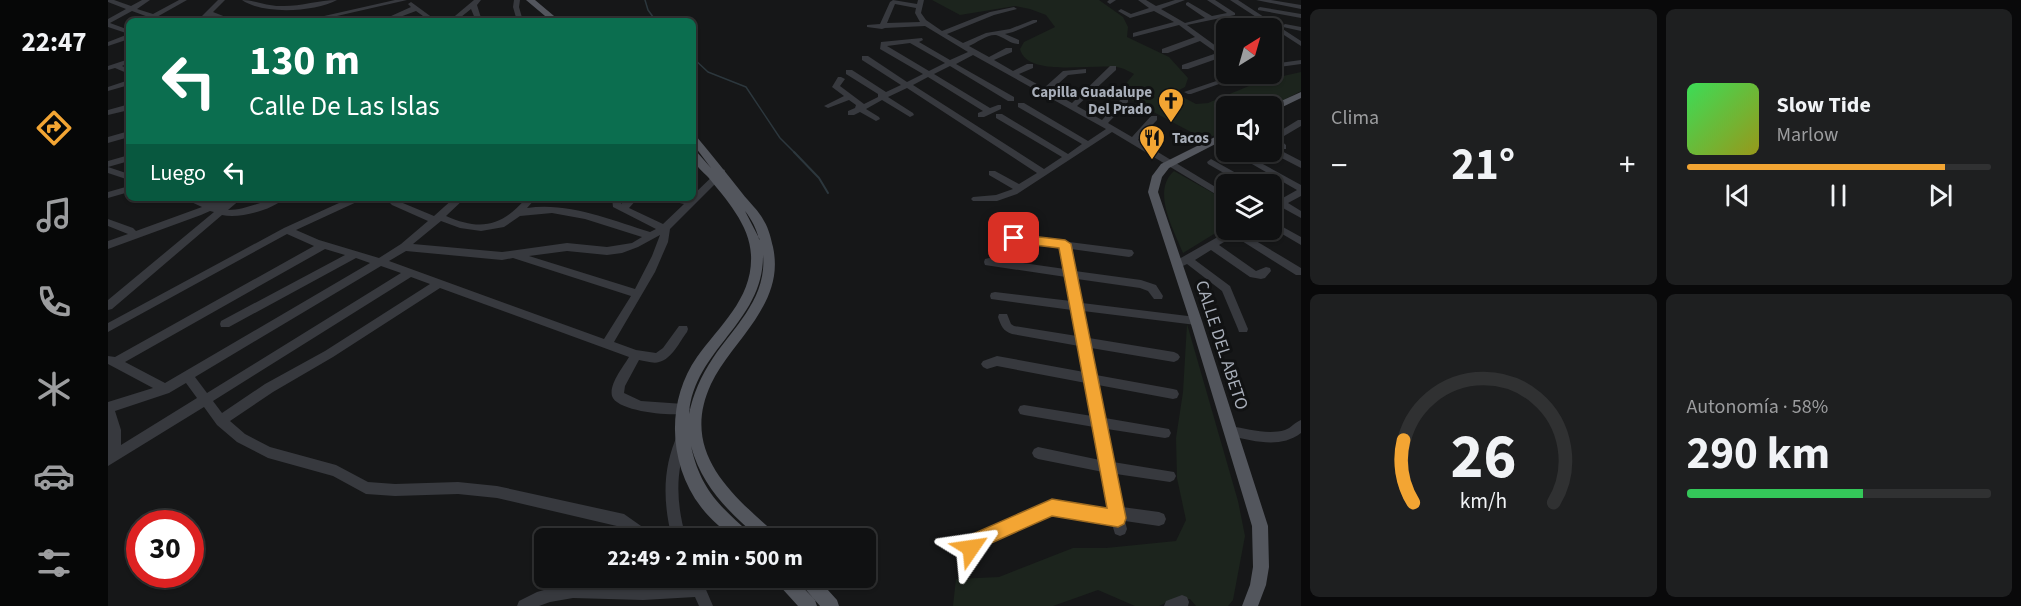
<!DOCTYPE html>
<html lang="es">
<meta charset="utf-8">
<style>
body{margin:0;font-family:"Source Sans 3",sans-serif;background:#1e1f20;color:#f1f3f6;height:100vh;display:flex;flex-direction:column;font-size:22px;white-space:nowrap}
*{box-sizing:border-box;margin:0}
p{font-size:20px;color:#9c9d9f}
.icon{flex:none;width:33px;height:33px;fill:none;stroke:currentColor;stroke-width:2;stroke-linecap:round;stroke-linejoin:round}
.map{position:relative;flex:1;overflow:hidden}
.panel{display:flex;flex-direction:column;gap:9px;padding:9px;background:#09090a;width:720px}
.panel>*{flex:none}
.guide{position:absolute;left:18px;top:18px;width:570px;height:183px;border-radius:9px;box-shadow:0 2px 4px #0004,0 0 0 2px #303132;background:#0b6e4f;color:#fff;overflow:hidden}
.needle{width:39px;rotate:37deg}
.fabs{position:absolute;left:1108px;top:18px;display:grid;gap:12px}
.fabs a{display:grid;place-items:center;width:66px;height:66px;border-radius:9px;background:#101112;box-shadow:0 2px 4px #0004,0 0 0 2px #303132;font-size:30px}
.speed{position:absolute;left:18px;top:510px;display:flex;gap:12px;font-size:30px;font-weight:700;text-align:center}
.speed>*{display:grid;place-content:center;width:78px;height:78px;border-radius:50%;background:#101112;box-shadow:0 2px 4px #0004,0 0 0 2px #303132;line-height:1}
.speed .limit{border:9px solid #d22;background:#fff;color:#111}
.pin{position:absolute;display:grid;place-items:center;width:51px;height:51px;color:#fff;margin:-26px;border-radius:12px;box-shadow:0 3px 9px #0006}
.me{position:absolute;width:66px;margin:-33px;rotate:58deg;stroke-linejoin:round;filter:drop-shadow(0 0 4px #0008)}
.turn{display:flex;align-items:center;gap:21px;height:126px;padding:0 24px;font-size:27px}
.turn .icon{width:78px;height:78px;stroke-width:2.5}
.turn b{display:block;font-size:42px;line-height:51px}
.then{display:flex;align-items:center;height:57px;padding:0 24px;background:#0003;gap:12px;font-size:22px}
.big{font-size:45px;font-weight:700;line-height:1.1}
.panel .card{flex:1;display:flex;flex-direction:column;justify-content:center;gap:9px;min-width:0;padding:0 21px;border-radius:9px;background:#1e1f20}
.panel .dial{align-items:center;gap:0}
.dial svg{height:156px;overflow:visible;fill:none;stroke:#303132;stroke-width:7;stroke-linecap:round;text-anchor:middle}
.dial text{fill:#f1f3f6;stroke:none}
.song{display:flex;align-items:center;gap:18px}
.cover{width:72px;height:72px;border-radius:9px;background:linear-gradient(135deg,hsl(130 70% 55%),hsl(60 70% 35%))}
.played{height:6px;border-radius:3px;background:linear-gradient(90deg,#f3a533 85%,#303132 85%)}
.keys{display:flex;justify-content:space-around;direction:ltr}
.heat{display:flex;justify-content:space-between;align-items:center;font-size:33px;direction:ltr}
.charge{height:9px;border-radius:4px;background:linear-gradient(90deg,#34c759 58%,#303132 0)}
.panel .tiles{flex:1;display:grid;gap:9px;grid-template-columns:repeat(2,1fr)}
.trip{position:absolute;left:426px;top:528px;width:342px;height:60px;border-radius:9px;background:#101112;box-shadow:0 2px 4px #0004,0 0 0 2px #303132;font-weight:700;line-height:60px;text-align:center}
main{display:flex;flex:1;min-height:0}
.tab-bar{display:flex;flex-direction:column;width:108px;justify-content:space-around;align-items:center;background:#060707;color:#9c9d9f}
.tab-bar .icon{width:42px;height:42px}
.tab-bar .selected{color:#f3a533}
.tab-bar b{font-size:27px;color:#f1f3f6}
.map>svg:first-child{display:block}
.green{fill:#1c241d}
.lines{fill:none;stroke-linecap:round;stroke-linejoin:round}
.stream-far1{stroke:#2c373d;stroke-width:1.5}
.stream{stroke:#2c373d;stroke-width:2}
.minor{fill:#37393e;fill-rule:evenodd}
.major{fill:#53565d;fill-rule:evenodd}
.route{fill:#f3a533;stroke:#9e6b21;stroke-width:1.5}
.labels{text-anchor:middle;stroke-width:6;stroke-linejoin:round;paint-order:stroke}
.far-poi-label{font-size:15px;font-weight:bold;fill:#a8aeb9;stroke:#111213;text-anchor:end}
.street-label{font-size:18px;fill:#a8aeb9;stroke:#111213}
</style>
<main>
<nav class="tab-bar">
<b>22:47</b>
<svg class="icon selected" aria-label="directions" viewBox="0 0 24 24"><path d="M12 3l9 9-9 9-9-9zM9 14v-3h6M13 9l2 2-2 2"/></svg>
<svg class="icon" aria-label="music" viewBox="0 0 24 24"><path d="M9 18V5l10-2v13"/><circle cx="6" cy="18" r="3"/><circle cx="16" cy="16" r="3"/></svg>
<svg class="icon" aria-label="phone" viewBox="0 0 24 24"><path d="M5 4h4l2 5-3 2q2 4 5 5l2-3 5 2v4C11 20 4 13 5 4z"/></svg>
<svg class="icon" aria-label="climate" viewBox="0 0 24 24"><path d="M12 3v18M4 7l16 10M4 17L20 7"/></svg>
<svg class="icon" aria-label="car" viewBox="0 0 24 24"><path d="M5 17H2v-5l4-1 3-4h7l3 4 3 1v5h-3M9 17h6M6 11h13"/><circle cx="7" cy="17" r="2"/><circle cx="17" cy="17" r="2"/></svg>
<svg class="icon" aria-label="filters" viewBox="0 0 24 24"><path d="M4 7h16M4 17h16"/><circle cx="9" cy="7" r="2"/><circle cx="15" cy="17" r="2"/></svg>
</nav>
<div class="map">
<svg width="1193" height="606" viewBox="0 0 1193 606">
<rect width="100%" height="100%" fill="#161718"/>
<path class="green" d="M824 0H991L1015 17 1020 27 1019 37 1061 57 1080 78 1077 87 1071 90 1073 96 1088 104 1100 103 1153 81 1193 72V91L1164 106H1119V131L1096 139 1010 93 1026 74C1022 72 1017 69 1013 68 991 62 919 79 912 49L916 42 947 27 938 15 922 9 907 6 852 15Z
M1066 171 1119 201V226L1075 253C1066 230 1043 191 1066 171Z
M1079 324 1130 501 1137 536 1125 600 1120 606H1088L1082 599 1063 600 1051 606H1027L990 590 945 606H845L848 579 891 577 965 548H998L1068 541 1078 520 1069 478 1068 438 1075 392Z"/>
<g class="lines">
<path class="stream-far1" d="M537 0 540 10 548 21
M585 58 600 72 638 87 672 138 687 153"/>
<path class="stream" d="M686 152 711 178 720 193"/>
<path class="minor" d="M0 0H6L23 6 34 0H42L29 9 45 14 71 0H79L47 18H43L24 11 2 23 21 30V34L0 27V19L18 9 0 2Z
M110 0H117L105 12 128 21H118L101 16 96 21H89Z
M134 0C147 0 158 6 172 6 191 7 210 0 229 0 207 12 155 15 134 0Z
M287 0H299L207 21H194Z
M366 0H373L369 5 374 21H368L363 9 348 21H341Z
M406 0H412L411 7 415 21H409L405 7Z
M785 0 809 4 810 0H816L813 13 818 20 834 31 882 12 906 7 909 9 886 15 839 34 855 43 878 33 902 29 925 20H929V22L905 32 897 34 911 40V44C902 44 896 37 888 35 880 34 868 43 861 46L881 57 898 48H904V52L886 60 905 71 919 64H925V68L911 74 936 88 955 71 978 69V73L960 75 942 91 964 103 1002 66H1008V70L969 106 994 120 1014 98H1020V102L1000 123 1024 137 1043 116H1049V120L1030 140 1119 194V201L1004 132 909 194 889 201H865L863 199 865 197 888 195 905 189 881 175V171H887L911 184 929 173 799 88 780 97 805 113 806 115 802 117 774 100 758 109 771 117 772 119 768 121 752 112 746 115H740V111L747 108 748 105 741 100 720 108 716 106 736 96 724 87 730 77H733L737 79 732 86 756 104 770 97V94L738 74V70H744L778 92 793 85 754 60V56H760L799 82 815 74 772 49 773 42 814 38 815 40 811 42 842 60 860 52 817 26 777 28 774 29 759 27V25L772 24 782 2ZM787 4 808 8 807 13 812 22 779 23ZM802 43 837 63 821 71 779 46ZM865 55 998 129 980 141 916 103H910V107L974 144 960 154 894 114H888V118L954 157 936 169 805 85 820 77 875 111 870 113V117H876L893 109V105H890L882 108 826 74 842 66 900 101H906V97L848 64Z
M1001 0H1008L1002 4 999 2Z
M1030 0H1038L1048 6 1067 0H1077L1053 9 1077 23 1097 18 1078 5V3L1080 2 1104 16 1119 13 1099 0H1107L1127 13V15L1079 25 1119 54V59L1114 57 1080 69H1074V65L1109 53 1092 41 1060 53H1054V49L1087 37 1071 25 1025 37V33L1066 22 1046 11 1022 18 1010 11 1013 9 1023 14 1041 8Z
M1122 0H1130L1193 41V46Z
M1148 0H1163L1193 5V9Z
M303 2 329 21H322L308 11 281 21H272L303 7 300 4Z
M1152 7 1193 14V18L1150 10V8Z
M1177 24 1193 27V31L1175 27 1174 26Z
M18 35H21V39L0 46V42Z
M21 59V63L14 66 21 69V74L7 68 0 70V66Z
M1193 60V64L1164 68V64Z
M1129 74H1139L1083 94H1080L1076 92Z
M18 81H21V85L0 91V87Z
M18 105H21V110L0 115V110Z
M1190 120H1193V126L1171 139 1178 145V149H1172L1164 142V136Z
M21 131V137L0 143V137Z
M1164 146 1193 161V168L1162 152H1164Z
M1119 147V152H1122L1117 155H1111V151Z
M1123 152H1133L1193 185V196L1180 203 1193 211V218L1173 207 1164 211V204L1166 203 1164 202V195L1173 199 1189 190Z
M21 155V161L0 167V161Z
M1103 159 1144 182 1145 184H1135L1100 164 1099 162Z
M0 167 21 174V180L0 173Z
M614 169 617 170V174L562 229 560 242 547 272 506 342 528 350 548 353 555 348 571 326H579L580 329 579 332C572 341 564 359 551 362 546 364 537 361 531 360L517 386 516 393 533 401 576 404 580 405 582 409 580 413C567 417 509 412 504 396 501 384 515 367 521 357L332 288 225 357 165 392 122 421 137 434 162 447 228 465 260 482 287 484 350 482 389 486 516 514 543 533 545 538H528L513 527 389 498 350 494 287 496 258 494 225 476 160 458 129 442 109 425 96 407 0 466V402L45 388 0 364V356L7 357 206 246 179 234 0 332V323L176 228 242 198H255L253 200 188 230 211 240 271 258 293 244 320 221 284 205 282 203 284 201H290L326 216 346 198H357L338 216C372 231 394 227 418 198H428L419 208C461 202 503 220 542 232L548 229 505 207 504 198H514L513 204 520 198H530L521 208 555 224 576 204 558 200 556 198H585V195L611 170ZM444 213 477 219 534 237 524 243 499 247 459 243 394 252 305 244 333 221 352 228 373 231 396 227 412 216ZM552 235 544 256 527 289 421 256 459 251 499 255 514 253 530 247ZM217 249 237 255 113 321 112 324 113 327H121L248 258 262 263 57 383 17 362ZM298 251 394 260 405 258 523 296 496 339 281 261ZM273 266 293 273 99 393 87 377ZM303 277 322 284 217 351 157 384 114 413 105 401ZM78 383 89 398 13 445V430L7 411 61 393Z
M21 186V192L0 198V192Z
M77 198H91L102 203 111 198H134L120 210C141 210 157 198 177 198 164 210 132 219 114 215L4 309 0 310V300L106 212 102 211 93 215 0 249V241L20 234 0 226V219L25 228 28 231 94 207 79 200Z
M1164 221 1193 237V245L1164 228Z
M1122 230H1133V232L1193 268V275H1188L1126 236 1111 245 1148 271 1158 267 1162 268 1163 271 1157 278 1153 279 1142 277 1103 250 1087 260 1122 286 1140 329 1139 332H1131L1130 329 1114 291 1079 264 1075 266 1070 262 1071 259Z
M906 235 1024 250 1026 253 1024 256 1021 257 963 249 967 271 1033 280 1048 285 1055 296 1054 299H1046L1040 291 1032 288 969 279 974 303 1088 317 1092 318 1093 321 1092 324 1088 325 975 311 981 338 1066 352 1070 354 1072 357 1070 360 1066 362 983 348 988 375 1065 389 1069 390 1071 394 1069 398 1065 399 990 385 997 418 1061 429 1063 433 1061 437 1057 438 999 429 1005 462 1066 472 1068 476 1066 480 1062 482 1008 474 1014 507 1051 512 1056 514 1058 519 1056 524 1051 526 1017 521 1019 529 1017 534 1012 536 1007 534 1004 524 944 513 871 547 868 561 863 563 858 561C854 552 857 545 861 537L944 501 1002 510 995 472 930 459 926 457 924 453 926 449 930 447 992 460 986 427 916 415 912 414 910 410 912 406 916 405 984 416 978 383 889 366 879 369 875 367 873 364 875 361 889 356 976 372 971 346 904 334C895 331 893 326 890 317L891 314H899L903 324 906 326 969 336 964 310 883 299 882 296 883 293 887 292 963 301 958 277 877 265 876 262 877 259 881 258 957 269 953 248 903 240 901 238 903 236Z
M1193 420V433C1172 449 1146 441 1123 436L1119 435 1117 431 1119 427 1123 426C1139 429 1160 435 1177 430 1183 428 1187 422 1193 420Z
M574 432 578 434 580 438C567 472 568 503 578 538H564C555 503 554 468 570 434Z
M579 578H593L605 606H591L587 597 535 600 465 598 442 602 431 606H409L411 601 429 592 453 585 477 584 535 586 581 584Z
M1074 595 1079 597 1081 602 1080 606H1056L1058 601Z"/>
<path class="major" d="M418 0H427L452 21H443Z
M1193 92V98L1164 112V106H1162Z
M1119 131V138L1061 168 1054 177 1050 192 1094 321 1160 526 1161 567 1158 585 1150 606H1134L1142 585 1145 567 1144 526 1082 321 1040 192 1044 176 1053 164Z
M585 135 588 136C604 155 619 174 634 193 641 202 651 211 656 221 661 229 663 239 665 247 671 275 662 297 647 320 633 341 614 361 603 384 572 451 622 493 667 533L670 538H651C621 512 594 487 583 446 592 488 611 506 642 533L645 538H626C614 529 602 519 593 507 560 464 558 401 589 357 612 325 645 298 643 255 642 225 617 198 600 177 595 172 587 165 585 159 584 156 585 153 585 150L588 151 603 168 585 144ZM637 211C644 220 648 228 651 239L652 240ZM655 255C659 298 627 326 605 358 593 376 585 394 581 414 586 349 656 322 655 255Z
M668 578H686L707 600 709 606H690L670 584Z
M691 578H709L729 600 731 606H712L693 584Z"/>
</g>
<path class="route" d="M906 234 957 240 963 244 1018 518 1016 524 1010 527 944 516 872 548 869 554 863 557 857 554 854 548 860 536 944 499 999 508 951 248 901 242 899 238Z"/>
<defs>
<symbol id="church-pin" viewBox="-11 -11 22 30"><path d="M0 17L-7.5 6A9.5 9.5 0 1 1 7.5 6Z" fill="#f3a533" stroke="#111213"/><path d="M-1.2-6h2.4v3.5h3.3v2.4h-3.3V6h-2.4V-.1h-3.3v-2.4h3.3Z" fill="#111"/></symbol>
<symbol id="restaurant-pin" viewBox="-11 -11 22 30"><path d="M0 17L-7.5 6A9.5 9.5 0 1 1 7.5 6Z" fill="#f3a533" stroke="#111213"/><path d="M-5-6h1v4h1v-4h1v4h1v-4h1v5L-1.5 .5V6h-2V.5L-5-1ZM5-6V6H3V1.5H1.5Q1.5-4 5-6Z" fill="#111"/></symbol>
</defs>
<g fill-rule="evenodd">
<use href="#church-pin" x="1048" y="86" width="30" height="40"/>
<use href="#restaurant-pin" x="1029" y="123" width="30" height="40"/>
</g>
<g class="labels">
<g class="far-poi-label">
<text x="1044" y="97">Capilla Guadalupe<tspan x="1044" dy="17">Del Prado</tspan></text>
<text x="1064" y="143" text-anchor="start">Tacos</text>
</g>
<g class="street-label">
<text transform="translate(1114 345) rotate(72)" y="6">CALLE DEL ABETO</text>
</g>
</g>
</svg>
<div class="fabs">
<a><svg class="needle" viewBox="-14 -14 28 28"><path d="M0-13l5 13h-10z" fill="#e53935"/><path d="M0 13l5-13h-10z" fill="#9c9d9f"/></svg></a>
<a><svg class="icon" aria-label="sound" viewBox="0 0 24 24"><path d="M4 9h4l5-4v14l-5-4H4zM17 9q2 3 0 6"/></svg></a>
<a><svg class="icon" aria-label="layers" viewBox="0 0 24 24"><path d="M12 4l9 5-9 5-9-5zM3 14l9 5 9-5"/></svg></a>
</div>
<div class="speed"><div class="limit">30</div></div>
<div class="pin" style="left:906px;top:238px;background:#d93025"><svg class="icon" aria-label="arrive" viewBox="0 0 24 24"><path d="M6 21V4h12l-3 4 3 4H6"/></svg></div>
<svg class="me" style="left:863px;top:548px" viewBox="-20 -20 40 40"><path d="M0-17L14 15 0 8-14 15z" fill="#f3a533" stroke="#fff" stroke-width="4"/></svg>
<div class="trip">22:49 · 2 min · 500 m</div>
<div class="guide">
<div class="turn"><svg class="icon" aria-label="left" viewBox="0 0 24 24"><path d="M17 20v-9H6M10 6l-5 5 5 5"/></svg><div><b>130 m</b>Calle De Las Islas</div></div>
<div class="then">Luego<svg class="icon" aria-label="left" viewBox="0 0 24 24"><path d="M17 20v-9H6M10 6l-5 5 5 5"/></svg></div>
</div>
</div>
<section class="panel">
<div class="tiles">
<div class="card"><p>Clima</p>
<div class="heat"><a>−</a><b class="big">21°</b><a>+</a></div>
</div>
<div class="card">
<div class="song"><i class="cover"></i><div><b>Slow Tide</b><p>Marlow</p></div></div>
<div class="played"></div>
<div class="keys"><svg class="icon" aria-label="previous" viewBox="0 0 24 24"><path d="M18 5L8 12l10 7zM5 5v14"/></svg><svg class="icon" aria-label="pause" viewBox="0 0 24 24"><path d="M8 5v14M16 5v14"/></svg><svg class="icon" aria-label="next" viewBox="0 0 24 24"><path d="M6 5l10 7-10 7zM19 5v14"/></svg></div>
</div>
<div class="card dial"><svg viewBox="0 0 100 80">
<path d="M14 69A42 42 0 1 1 86 69"/>
<path d="M14 69A42 42 0 0 1 9 37" stroke="#f3a533"/>
<text x="50" y="56" font-size="32" font-weight="700">26</text>
<text x="50" y="72" font-size="11">km/h</text>
</svg></div>
<div class="card"><p>Autonomía · 58%</p><b class="big">290 km</b><div class="charge"></div></div>
</div>
</section>
</main>
